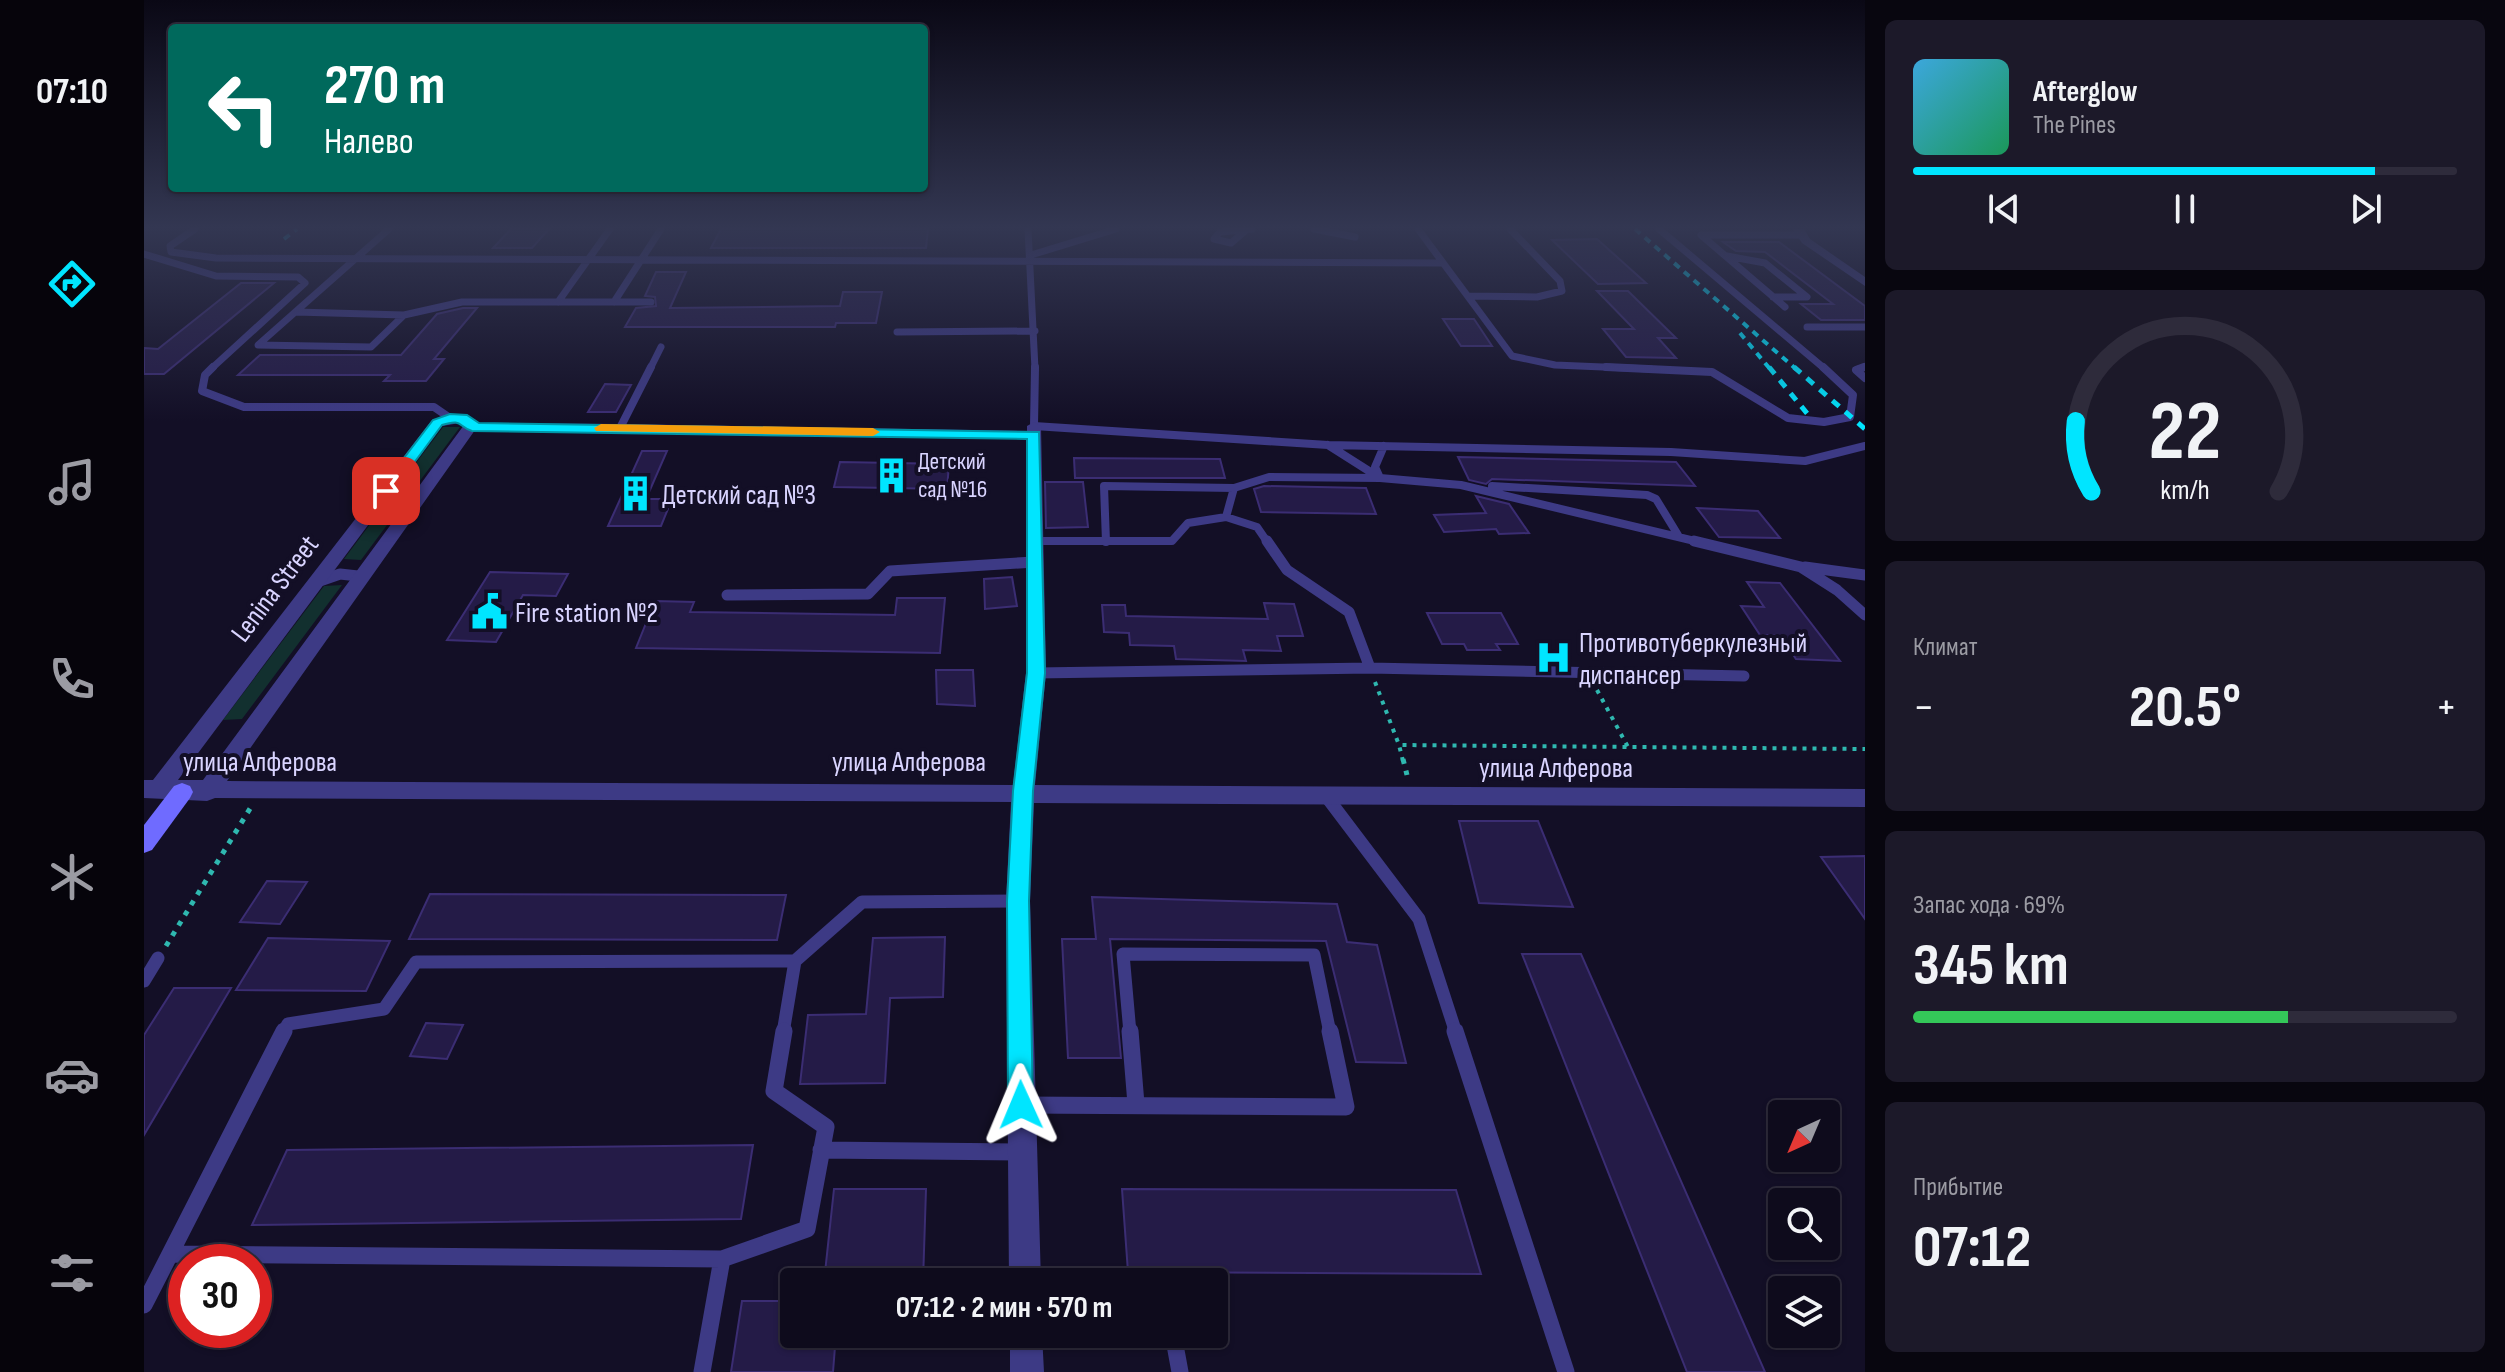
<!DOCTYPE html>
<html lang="ru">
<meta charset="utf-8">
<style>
body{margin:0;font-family:"Sofia Sans Condensed",sans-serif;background:#1c1929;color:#f1f3f6;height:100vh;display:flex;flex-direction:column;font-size:30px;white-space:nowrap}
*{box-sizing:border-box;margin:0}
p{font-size:26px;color:#9b9ba3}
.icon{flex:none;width:44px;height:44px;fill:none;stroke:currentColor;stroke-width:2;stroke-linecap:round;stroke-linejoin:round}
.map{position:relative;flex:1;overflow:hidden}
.sheet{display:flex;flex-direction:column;gap:20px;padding:20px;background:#08060f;width:640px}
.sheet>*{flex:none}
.banner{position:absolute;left:24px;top:24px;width:760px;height:168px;border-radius:8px;box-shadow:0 2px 6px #0004,0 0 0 2px #2e2b3b;background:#00695c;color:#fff;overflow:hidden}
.needle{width:52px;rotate:224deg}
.controls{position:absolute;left:1624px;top:1100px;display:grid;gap:16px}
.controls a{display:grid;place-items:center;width:72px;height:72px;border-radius:8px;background:#0e0b1c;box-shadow:0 2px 6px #0004,0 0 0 2px #2e2b3b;font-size:40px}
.speed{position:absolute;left:24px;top:1244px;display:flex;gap:16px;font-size:40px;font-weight:700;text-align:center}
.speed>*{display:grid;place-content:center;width:104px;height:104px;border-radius:50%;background:#0e0b1c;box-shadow:0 2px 6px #0004,0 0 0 2px #2e2b3b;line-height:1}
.speed .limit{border:12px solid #d22;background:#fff;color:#111}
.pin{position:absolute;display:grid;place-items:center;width:68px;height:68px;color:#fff;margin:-34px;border-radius:16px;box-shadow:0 4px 12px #0006}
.me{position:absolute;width:88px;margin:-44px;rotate:359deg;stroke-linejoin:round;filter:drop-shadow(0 0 6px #0008)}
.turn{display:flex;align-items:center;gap:28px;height:168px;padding:0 24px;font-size:36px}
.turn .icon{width:104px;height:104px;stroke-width:2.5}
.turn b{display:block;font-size:56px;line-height:68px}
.big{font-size:60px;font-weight:700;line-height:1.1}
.sheet .widget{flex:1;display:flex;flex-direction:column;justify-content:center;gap:12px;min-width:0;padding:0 28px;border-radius:12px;background:#1c1929}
.sheet .dial{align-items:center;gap:0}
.dial svg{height:208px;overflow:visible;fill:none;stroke:#2e2b3b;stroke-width:7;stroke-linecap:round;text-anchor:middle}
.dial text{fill:#f1f3f6;stroke:none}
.song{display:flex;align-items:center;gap:24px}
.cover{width:96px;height:96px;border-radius:12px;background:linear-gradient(135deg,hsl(200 70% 55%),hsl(150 70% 35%))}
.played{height:8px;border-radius:4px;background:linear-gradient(90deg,#00e5ff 85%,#2e2b3b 85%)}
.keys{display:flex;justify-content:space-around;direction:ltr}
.heat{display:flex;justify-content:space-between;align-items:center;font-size:44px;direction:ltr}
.charge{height:12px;border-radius:6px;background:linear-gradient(90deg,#34c759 69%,#2e2b3b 0)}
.trip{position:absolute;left:636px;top:1268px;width:448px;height:80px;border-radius:8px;background:#0e0b1c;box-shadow:0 2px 6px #0004,0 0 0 2px #2e2b3b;font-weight:700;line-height:80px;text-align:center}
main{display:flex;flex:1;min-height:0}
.dock{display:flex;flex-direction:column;width:144px;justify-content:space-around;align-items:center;background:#06040b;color:#9b9ba3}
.dock .icon{width:56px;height:56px}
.dock .selected{color:#00e5ff}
.dock b{font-size:36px;color:#f1f3f6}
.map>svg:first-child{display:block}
.green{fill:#12302f}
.building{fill:#241b47;stroke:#3b2d73;stroke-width:2}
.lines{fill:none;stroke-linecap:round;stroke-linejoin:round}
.path-far1{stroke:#2fb8b0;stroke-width:4;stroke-dasharray:4 6;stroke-linecap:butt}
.path{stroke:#2fb8b0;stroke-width:5;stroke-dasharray:5 7;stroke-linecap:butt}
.lane-far4{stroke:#3d3a85;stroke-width:7}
.lane-far3{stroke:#3d3a85;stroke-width:8}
.lane-far2{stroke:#3d3a85;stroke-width:11}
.lane-far1{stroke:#3d3a85;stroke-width:13}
.lane{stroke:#3d3a85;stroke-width:17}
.street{fill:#3d3a85;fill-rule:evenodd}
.secondary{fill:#6f6bff;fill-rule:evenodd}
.rail-far1{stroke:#00e5ff;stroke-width:4;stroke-dasharray:7 6;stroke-linecap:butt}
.rail{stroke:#00e5ff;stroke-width:5;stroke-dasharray:9 8;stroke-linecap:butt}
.route{fill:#00e5ff;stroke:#0095a6;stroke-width:2}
.slow{fill:#f59e0b}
.labels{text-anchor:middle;stroke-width:8;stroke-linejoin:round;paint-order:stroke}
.far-poi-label{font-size:24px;fill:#d9d4ff;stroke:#130f26;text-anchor:start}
.poi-label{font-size:28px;fill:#d9d4ff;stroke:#130f26;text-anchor:start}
.street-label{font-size:28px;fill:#d9d4ff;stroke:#130f26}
</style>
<main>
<nav class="dock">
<b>07:10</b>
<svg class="icon selected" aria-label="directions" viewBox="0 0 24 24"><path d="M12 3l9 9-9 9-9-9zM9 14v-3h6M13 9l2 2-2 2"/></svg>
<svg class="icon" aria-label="music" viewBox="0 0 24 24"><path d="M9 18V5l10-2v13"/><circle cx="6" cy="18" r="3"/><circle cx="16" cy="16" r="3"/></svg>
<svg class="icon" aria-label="phone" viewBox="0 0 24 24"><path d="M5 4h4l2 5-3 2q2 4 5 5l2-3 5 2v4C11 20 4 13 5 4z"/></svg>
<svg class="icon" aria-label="climate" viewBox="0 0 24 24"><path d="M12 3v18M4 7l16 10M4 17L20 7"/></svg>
<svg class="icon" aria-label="car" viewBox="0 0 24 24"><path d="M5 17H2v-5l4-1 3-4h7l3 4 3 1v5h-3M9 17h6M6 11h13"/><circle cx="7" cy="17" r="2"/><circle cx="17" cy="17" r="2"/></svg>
<svg class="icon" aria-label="filters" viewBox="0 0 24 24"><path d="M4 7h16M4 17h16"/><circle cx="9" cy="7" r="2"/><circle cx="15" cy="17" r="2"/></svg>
</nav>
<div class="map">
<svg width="1721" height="1372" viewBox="0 0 1721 1372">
<rect width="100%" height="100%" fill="#130f26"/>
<path class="green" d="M299 427H316L217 560 200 559Z
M198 585 98 719 79 720 180 586Z"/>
<path class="building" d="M367 229H405L388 248H349Z
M577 229H784L782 248H567Z
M1453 239 1502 283 1454 284 1408 240Z
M1579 242H1635L1721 306V320H1677L1657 304H1689L1621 252 1592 251Z
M512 272H542L526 308 696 306 699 292H738L732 323H692L691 327H481L492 308 512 306 511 297 501 296Z
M97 283H130L20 374H0V348L14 349Z
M1453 291H1484L1532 338H1514L1532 358 1482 357 1459 329H1490Z
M319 308H333L290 359H300L282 381H240L246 375H94L116 355H257L293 314Z
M1299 319H1330L1348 346H1317Z
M461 384 487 385 472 412H444Z
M498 451H523L502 499H528L517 526H464Z
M1314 457 1532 462 1551 486 1348 479 1342 484 1325 480Z
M930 458 1076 459 1081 478H931Z
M696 462 805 464 803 489 690 487Z
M901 482H939L944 527 902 528Z
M1120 486 1222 488 1232 514 1117 512 1110 489Z
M1332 496 1365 504 1385 533 1355 534 1352 529 1300 532 1290 515 1342 513Z
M1553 508 1614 511 1636 538 1575 537Z
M346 572 424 574 412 596 379 595 352 642 303 640Z
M868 577 873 606 841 609 840 579Z
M1603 582 1636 583 1696 661 1652 659 1636 635H1616L1597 606 1620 607Z
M753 598H801L796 653 492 648 511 601 550 602 546 612 751 615Z
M1120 603 1150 604 1159 636H1133L1137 651 1099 650 1102 661 1032 659 1030 646 986 645 985 633 960 632 958 605H981L982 616 1124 619Z
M1283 613H1357L1374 644H1352L1356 650H1323L1320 644H1298Z
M792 670H829L831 706 793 704Z
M1315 821H1394L1429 907 1335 903Z
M1721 856V919L1677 857Z
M123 881 163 882 136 924 96 922Z
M286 894 642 895 633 940 265 939Z
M948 897 1193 904 1203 942 1233 945 1262 1063 1212 1062 1182 941 966 939 977 1058H924L918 939H952Z
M801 937 799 997 746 998 741 1083 656 1084 664 1015 722 1014 729 938Z
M124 938 246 941 222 991 92 990Z
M1378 954H1437L1621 1372H1543Z
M30 988H87L0 1135V1035Z
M282 1023 319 1025 303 1059 266 1056Z
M609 1145 597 1219 108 1225 143 1150Z
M690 1189H782L779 1282H680Z
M978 1189 1312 1190 1337 1274 984 1272Z
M598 1301H650V1334H692L689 1372H587Z"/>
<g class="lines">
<path class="path-far1" d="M1231 682 1255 745
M1453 690 1484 747
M1259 761 1255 745 1721 749"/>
<path class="path" d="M1259 759 1263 775
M22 946 107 807"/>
<path class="lane-far4" d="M51 229 26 246 27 252 72 258 1299 263
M884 229 891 369
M1170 229 1211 237
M1274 229 1368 356 1411 365 1507 369
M1515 229 1681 369
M1101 231 1087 243 1070 239 1076 232 1108 229
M0 254 72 276 154 277 161 283 67 369
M887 255 972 229
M1583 256 1621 263 1663 297H1629
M1324 296 1393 297 1418 291 1416 281 1366 229
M414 302 466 229
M470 302 517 229
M1641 307 1557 235H1657
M152 312 260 315 227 347 114 345 245 229
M260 315 318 302H507
M1663 327H1721
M753 332 891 331
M506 369 517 347
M1714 369 1721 367"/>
<path class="lane-far3" d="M69 367 61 375 58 391 100 407H290L306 418
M507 367 476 428 890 435
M891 367 890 426 1184 445 1527 452 1661 461 1721 446
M1462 367 1568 372 1644 418 1680 422 1706 417 1709 395 1679 367
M1720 367 1712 370 1721 378
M328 427 476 428
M1184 445 1236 478 1317 485 1559 543
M1348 486 1503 495 1512 499 1534 535
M1082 517 1113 527 1124 543
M890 541H1028L1044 523 1082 517 1090 488
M962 542 960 486 1090 488 1125 477 1236 478 1231 467 1240 446"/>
<path class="lane-far2" d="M1123 541 1143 570 1205 612 1226 668
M1550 541 1657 567 1693 590 1721 615
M1661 567 1721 575
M173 582 196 574 214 576 216 582
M583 595 724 594 746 571 890 562
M892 673 1226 668 1600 676"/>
<path class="lane-far1" d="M1182 796 1275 919 1312 1033
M0 981 14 958
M139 1033 144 1024 240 1009 272 962 651 961
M639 1033 651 961 718 902 874 901
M986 1033 979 954 1170 955 1186 1033"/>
<path class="lane" d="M986 1031 992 1104
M1311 1031 1422 1372
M877 1105 1202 1107 1186 1031
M677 1150 878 1152
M27 1254 578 1259
M0 1305 140 1031
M1029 1334 1036 1372
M558 1372 578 1259 663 1229 682 1127 630 1091 640 1031"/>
<path class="street" d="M1649 229H1660L1666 239 1721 277V286L1658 243Z
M318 414 336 423 83 781 869 785 882 673 883 426 890 422 897 426 902 673 891 785 1721 789V807L890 803 886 901 897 1282H865L862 901 867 802 71 798 63 801 0 798V780H9L288 420ZM316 423 320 425 59 780H34L298 426Z
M866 1334H898L900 1372H866Z"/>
<path class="secondary" d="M38 783 46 786 49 792 46 798 8 850 0 853V825L30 786Z"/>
<path class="rail-far1" d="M1491 229 1652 369
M140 239 153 229
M1596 333 1626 369"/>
<path class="rail" d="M1625 367 1666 417
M1650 367 1721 429"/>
</g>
<linearGradient id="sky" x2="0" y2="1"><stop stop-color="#0a0815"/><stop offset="0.54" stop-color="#333752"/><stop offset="1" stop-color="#333752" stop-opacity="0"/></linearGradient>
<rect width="1721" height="421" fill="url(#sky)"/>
<path class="route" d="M306 414 323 415 335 423 895 432 901 673 889 791 885 901 889 1105 886 1114 877 1118 868 1114 864 1105 863 901 869 791 883 673V439L328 431C314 427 319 418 298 425L247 494H237V488L289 420Z"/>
<path class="slow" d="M457 424 729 428 736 432 729 436 452 431 450 428Z"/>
<defs>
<symbol id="building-bare" viewBox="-9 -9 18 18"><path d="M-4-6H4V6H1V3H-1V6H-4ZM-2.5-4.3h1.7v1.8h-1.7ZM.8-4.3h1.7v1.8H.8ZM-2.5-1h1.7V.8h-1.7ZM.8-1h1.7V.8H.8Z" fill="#00e5ff" stroke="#130f26" stroke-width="2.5" paint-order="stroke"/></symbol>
<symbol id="civic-bare" viewBox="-9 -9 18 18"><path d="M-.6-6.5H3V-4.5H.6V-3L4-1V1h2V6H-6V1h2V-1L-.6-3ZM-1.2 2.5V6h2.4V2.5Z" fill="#00e5ff" stroke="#130f26" stroke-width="2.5" paint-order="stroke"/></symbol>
<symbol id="hospital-bare" viewBox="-9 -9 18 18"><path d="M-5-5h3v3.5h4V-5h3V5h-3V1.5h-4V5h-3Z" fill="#00e5ff" stroke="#130f26" stroke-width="2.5" paint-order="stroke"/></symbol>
</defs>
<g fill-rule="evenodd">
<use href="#building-bare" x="722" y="450" width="51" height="51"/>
<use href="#building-bare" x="466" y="468" width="51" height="51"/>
<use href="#civic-bare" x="320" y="586" width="51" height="51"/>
<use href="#hospital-bare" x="1384" y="632" width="51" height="51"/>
</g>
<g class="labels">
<g class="far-poi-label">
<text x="774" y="469">Детский<tspan x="774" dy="28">сад №16</tspan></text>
</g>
<g class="poi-label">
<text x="518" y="504">Детский сад №3</text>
<text x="371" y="622">Fire station №2</text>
<text x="1435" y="652">Противотуберкулезный<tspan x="1435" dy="32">диспансер</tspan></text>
</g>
<g class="street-label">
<text transform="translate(130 588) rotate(-53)" y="10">Lenina Street</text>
<text x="116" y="771">улица Алферова</text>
<text x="765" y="771">улица Алферова</text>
<text x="1412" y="777">улица Алферова</text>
</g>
</g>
</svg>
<div class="controls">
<a><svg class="needle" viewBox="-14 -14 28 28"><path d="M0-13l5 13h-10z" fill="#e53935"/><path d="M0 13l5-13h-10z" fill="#9b9ba3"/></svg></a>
<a><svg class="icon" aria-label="search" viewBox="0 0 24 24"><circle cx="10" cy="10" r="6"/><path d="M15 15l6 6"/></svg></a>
<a><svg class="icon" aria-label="layers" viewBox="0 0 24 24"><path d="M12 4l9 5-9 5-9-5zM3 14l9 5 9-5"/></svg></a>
</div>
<div class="speed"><div class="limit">30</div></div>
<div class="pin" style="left:242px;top:491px;background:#d93025"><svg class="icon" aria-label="arrive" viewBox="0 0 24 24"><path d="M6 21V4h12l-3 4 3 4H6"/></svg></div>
<svg class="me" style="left:877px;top:1105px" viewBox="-20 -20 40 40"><path d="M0-17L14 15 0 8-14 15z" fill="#00e5ff" stroke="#fff" stroke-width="4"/></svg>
<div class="trip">07:12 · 2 мин · 570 m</div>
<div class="banner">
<div class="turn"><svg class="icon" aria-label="left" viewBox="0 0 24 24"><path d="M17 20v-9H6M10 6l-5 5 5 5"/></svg><div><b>270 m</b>Налево</div></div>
</div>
</div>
<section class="sheet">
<div class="widget">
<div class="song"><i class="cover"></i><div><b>Afterglow</b><p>The Pines</p></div></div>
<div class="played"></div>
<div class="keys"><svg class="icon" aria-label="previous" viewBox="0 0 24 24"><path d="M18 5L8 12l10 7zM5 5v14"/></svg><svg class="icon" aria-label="pause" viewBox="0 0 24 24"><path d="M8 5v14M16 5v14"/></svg><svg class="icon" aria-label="next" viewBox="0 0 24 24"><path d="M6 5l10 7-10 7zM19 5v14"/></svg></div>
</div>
<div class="widget dial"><svg viewBox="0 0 100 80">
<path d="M14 69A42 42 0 1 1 86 69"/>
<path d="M14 69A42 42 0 0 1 8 42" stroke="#00e5ff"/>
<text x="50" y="56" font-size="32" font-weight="700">22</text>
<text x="50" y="72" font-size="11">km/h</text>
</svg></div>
<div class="widget"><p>Климат</p>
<div class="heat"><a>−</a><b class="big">20.5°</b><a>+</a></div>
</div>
<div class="widget"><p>Запас хода · 69%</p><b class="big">345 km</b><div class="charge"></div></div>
<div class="widget"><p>Прибытие</p><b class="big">07:12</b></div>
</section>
</main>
